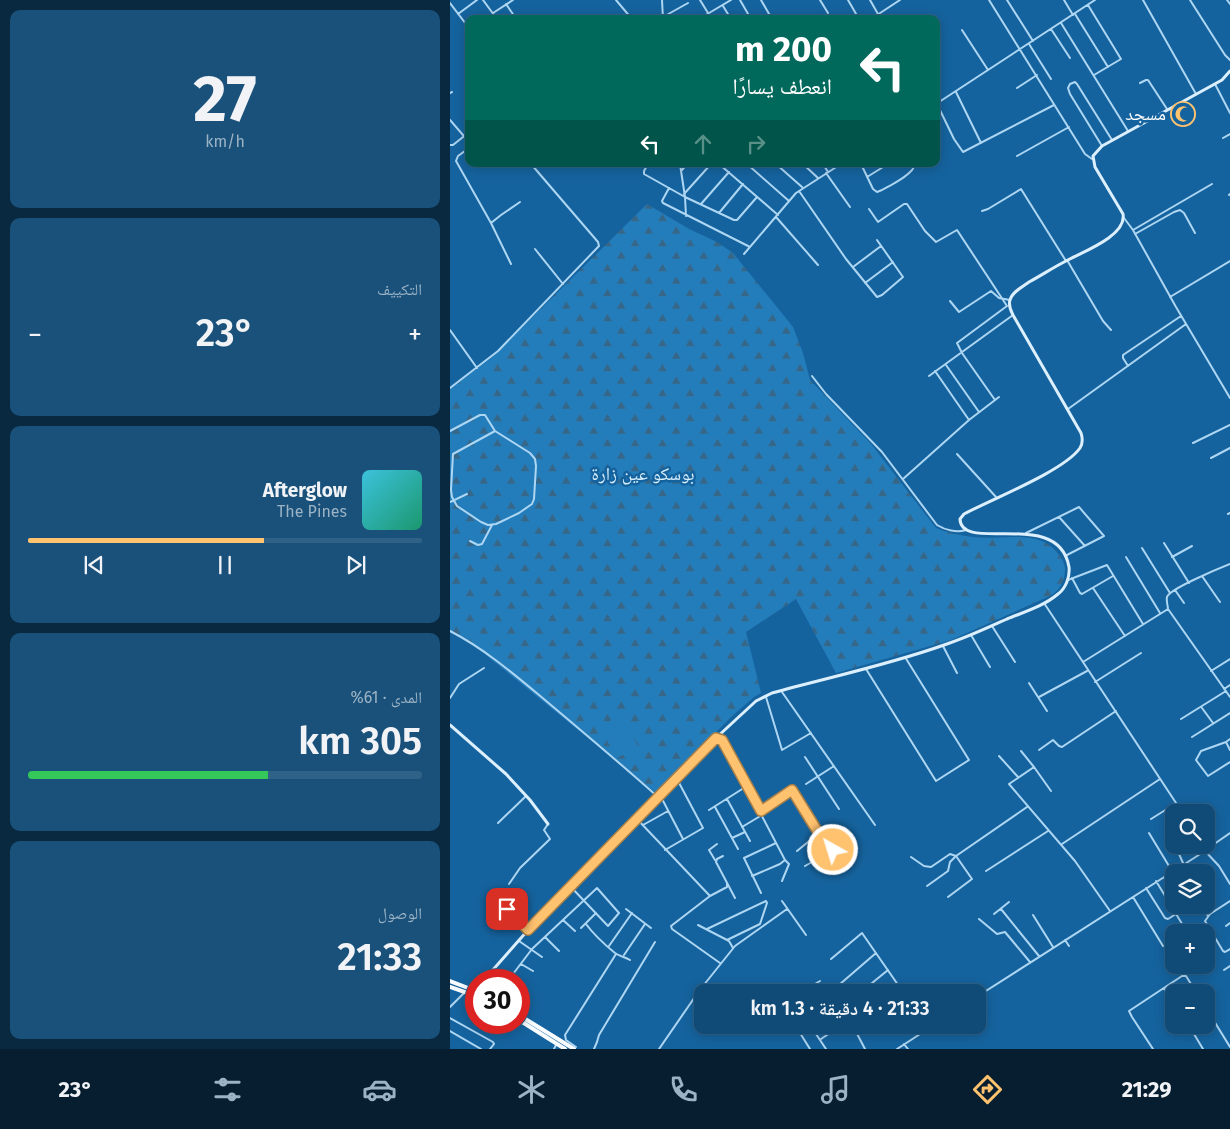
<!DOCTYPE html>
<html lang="ar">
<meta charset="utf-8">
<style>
body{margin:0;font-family:"Fira Sans","Noto Naskh Arabic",sans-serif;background:#19517b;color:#f1f3f6;direction:rtl;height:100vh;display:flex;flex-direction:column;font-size:19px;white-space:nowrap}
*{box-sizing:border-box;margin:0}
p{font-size:16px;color:#9cb3c5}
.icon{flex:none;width:28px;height:28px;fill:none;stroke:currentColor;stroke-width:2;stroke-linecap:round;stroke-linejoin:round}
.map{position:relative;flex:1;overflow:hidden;direction:ltr}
.panel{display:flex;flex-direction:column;gap:10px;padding:10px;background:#092941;width:450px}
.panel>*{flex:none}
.top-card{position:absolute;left:15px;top:15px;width:475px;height:152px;border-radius:10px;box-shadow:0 2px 12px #0003,0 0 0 1px #306288;direction:rtl;background:#00695c;color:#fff;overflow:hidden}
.buttons{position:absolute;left:715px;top:804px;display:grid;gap:10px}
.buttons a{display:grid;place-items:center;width:50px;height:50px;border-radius:10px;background:#104a76;box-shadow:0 2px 12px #0003,0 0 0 1px #306288;font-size:25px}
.speed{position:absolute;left:15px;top:969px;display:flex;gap:10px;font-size:25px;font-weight:700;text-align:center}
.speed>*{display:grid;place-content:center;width:65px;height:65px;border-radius:50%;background:#104a76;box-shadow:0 2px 12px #0003,0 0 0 1px #306288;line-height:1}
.speed .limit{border:8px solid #d22;background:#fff;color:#111}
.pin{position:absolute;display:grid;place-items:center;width:42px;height:42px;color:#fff;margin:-21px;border-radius:10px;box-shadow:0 2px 8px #0006}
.me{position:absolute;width:55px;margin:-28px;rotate:321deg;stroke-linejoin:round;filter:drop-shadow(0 0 4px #0008)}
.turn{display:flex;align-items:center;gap:18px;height:105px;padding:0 25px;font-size:22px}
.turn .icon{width:65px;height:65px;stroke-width:2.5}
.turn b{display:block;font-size:35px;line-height:42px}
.lanes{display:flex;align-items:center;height:48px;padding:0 25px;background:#0003;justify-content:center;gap:25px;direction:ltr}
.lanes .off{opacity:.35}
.big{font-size:38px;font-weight:600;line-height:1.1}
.panel .card{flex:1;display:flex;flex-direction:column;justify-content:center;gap:8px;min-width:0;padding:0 18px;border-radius:10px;background:#19517b}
.panel .dial{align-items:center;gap:0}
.dial b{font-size:65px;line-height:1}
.song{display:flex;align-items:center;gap:15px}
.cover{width:60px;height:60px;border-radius:8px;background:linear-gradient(135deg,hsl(190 70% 55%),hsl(160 70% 35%))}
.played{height:5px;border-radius:2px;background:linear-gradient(90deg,#ffc26f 60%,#306288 60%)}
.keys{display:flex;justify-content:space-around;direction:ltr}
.heat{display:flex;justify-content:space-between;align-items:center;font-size:28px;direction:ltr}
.charge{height:8px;border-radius:4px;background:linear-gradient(90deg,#34c759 61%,#306288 0)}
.trip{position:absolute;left:244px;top:984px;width:292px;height:50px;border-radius:10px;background:#104a76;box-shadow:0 2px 12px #0003,0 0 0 1px #306288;font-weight:600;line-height:50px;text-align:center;direction:rtl}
.dock{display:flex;height:80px;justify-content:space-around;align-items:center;background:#061e2f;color:#9cb3c5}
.dock .icon{width:35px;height:35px}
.dock .current{color:#ffc26f}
.dock b{font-size:22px;color:#f1f3f6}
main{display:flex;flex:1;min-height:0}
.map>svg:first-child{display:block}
.forest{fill:url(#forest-firs)}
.garden{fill:#247dbb}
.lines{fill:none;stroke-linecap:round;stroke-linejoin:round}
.minor{stroke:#add6f3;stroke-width:2}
.secondary{stroke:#dceffd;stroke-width:3}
.primary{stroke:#f9fcff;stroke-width:4}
.route-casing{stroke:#a67e48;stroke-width:12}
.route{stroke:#ffc26f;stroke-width:9}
.labels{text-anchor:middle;stroke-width:5;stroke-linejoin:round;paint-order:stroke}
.poi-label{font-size:18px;fill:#fff;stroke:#15639e;text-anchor:end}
.park-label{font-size:18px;fill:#d5edfd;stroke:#15639e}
</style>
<main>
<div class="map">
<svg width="780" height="1049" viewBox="0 0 780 1049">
<defs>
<pattern id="forest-firs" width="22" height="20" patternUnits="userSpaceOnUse" patternTransform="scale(1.25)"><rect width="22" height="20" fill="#247dbb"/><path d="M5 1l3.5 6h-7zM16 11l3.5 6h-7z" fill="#366789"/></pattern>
</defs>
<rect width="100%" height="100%" fill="#15639e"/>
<path class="forest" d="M197 204 239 229 267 242 283 253 343 327 353 353 360 380 421 444 486 528C494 532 513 536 523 537 551 541 590 527 609 555 612 559 615 564 615 569 615 579 611 589 602 595L501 640 386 673 346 599 296 632 311 693 304 697 281 717 206 793 15 638 0 631V389L41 358Z"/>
<path class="garden" d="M171 715 188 746 167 758 149 727Z"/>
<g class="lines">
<path class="minor" d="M33 0 47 19
M166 0 182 19
M212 0 213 19
M250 0 258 13
M290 0 301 19
M311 0 322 19
M370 0 378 13
M398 0 409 19
M420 0 428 14
M539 0 635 154 642 159
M557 0 583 41
M614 0 623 15
M693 0 746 94
M740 0 775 55 780 60
M777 0 780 4
M0 3 19 28
M56 4 65 17
M638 5 671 59 644 75
M273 6 281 19
M43 13 63 0
M8 14 27 0
M625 14 658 67
M213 17 238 3
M39 19 45 15
M249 19 281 0
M421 19 450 0
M611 23 678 131
M601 29 620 58
M512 30 538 70
M579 44 601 79
M690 83 696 80H698L717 109
M765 84 780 113
M567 88 587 75
M506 92 531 143
M0 93 2 92
M486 104 645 0
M487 104 504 139 513 152 604 105
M0 120 19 142
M773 138 780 134
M0 145H3L13 137
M652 146 620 94 618 88 620 84 625 82 627 84 662 140
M19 148 8 156 6 161 41 223 61 264
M567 156 619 127
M198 164 194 171V174L235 197 284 220H287L307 197
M230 164 235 197 236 216
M269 164 328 215
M297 164 339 201
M326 164 352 187
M353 164 368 178
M373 164 378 172
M411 164 423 189 427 192 432 190C441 185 464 174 465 164
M232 170 237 164
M376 173 400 207
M417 177 438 164
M219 188 212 201 213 203 300 247
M349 191 396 259 427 297 432 295 453 277 427 240
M234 194 261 164
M779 195 780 194
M251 204 279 172
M419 209 428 222 454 204H457L475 231 486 242 507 230 557 306
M532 211 538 209 571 189 616 261
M269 213 293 184
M326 217 368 265
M674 218 683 230 726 307 780 398
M41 223 51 215 70 202
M683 230 762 184
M685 234 724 212 730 210 734 213 745 233
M85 249 113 284
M294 254 346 193 391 164
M617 260 653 321 661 330
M403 267 431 246
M415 283 443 262
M720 297 780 261
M500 301 509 312 541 291 549 298 560 300
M0 330 27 368
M496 365 529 412
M678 366 673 358V355L731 316
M485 371 519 420
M362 376 376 394 432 452 487 525C495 530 507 533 516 530
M479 376 563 315
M0 388 48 351 149 246 148 242 81 164
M545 400 512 353 507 343 557 306
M618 409 736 324
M0 431 30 415H35L45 431 80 453 85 459 86 466 84 499 82 504 69 513 46 524 38 525 31 522 7 506 2 497 1 490 3 454 45 431
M743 443 780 425
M507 454 546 497
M761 458 780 448
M453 479 519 420 549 397
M0 502 17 494
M778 514 780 513
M609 517 635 546
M576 533 629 507 654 536 615 556
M20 541 28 545 32 544 42 525
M714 543 739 583
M692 548 720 593
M676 557 710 613
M722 557 742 546
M780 564C770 568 719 589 717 597 716 601 718 606 718 609L780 697
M752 576 770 602
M622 578 630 593 632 594 663 576
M618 580 657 565 693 624
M643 588 675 636
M725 590 734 603
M594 603 732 812
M542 626 565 662
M0 631C35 649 65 675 95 700 133 732 171 764 208 797
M521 635 540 667
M493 646 507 673
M633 662 718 609
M416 669 486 781 519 760 455 657
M761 671 780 659
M645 682 691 653
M579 683 597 711
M774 689 780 685
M332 692 425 825
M316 697 332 750 361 733
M589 697 637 671
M0 698 9 684 34 668
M752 708 763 723
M731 719 776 691
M742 737 780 713
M266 738 272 740 335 860 330 864 302 876
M780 739 776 742 780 750
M776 742 751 751 746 760 758 776 780 762
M589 750 603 740 609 746 612 747 666 711
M571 751 584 767 559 784 625 861 660 911
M549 756 568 777
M355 757 389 809
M584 767 601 791
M356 784 384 766
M210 795 233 839
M277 799 300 841
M265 807 288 849
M259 810 297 786
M311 811 342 790 369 833
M187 819 260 896
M701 819 725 804
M48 823 76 796
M193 825 218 811
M292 827 312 815
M699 833 722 871
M724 834 721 836 724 842
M282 838 295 832
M612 844 710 779
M725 845 733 863
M754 845 757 849 755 851 769 866 780 884
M757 849 780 833
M215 850 253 828 227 779
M347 851 369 833H373L384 848 383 850 355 866
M273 856 267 859 266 862 285 898
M461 857 474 866 481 867 500 854 506 856 522 879 498 897
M265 860 259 850 267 844
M536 871 598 831
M332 881 339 864 335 860
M706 881 737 932
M59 884 70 868 100 839 94 830 98 824
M477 886 498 871 500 862 506 856 577 807
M696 888 715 918 718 919 726 914
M311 893 294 858 326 843
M683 897 713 946
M47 899 78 930
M332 901 356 935
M780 901 760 914 755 921 773 951 775 952 780 949
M751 905 758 916
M176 909 201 928
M551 909 589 956
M544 914 559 902
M583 915 603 947
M529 919 547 934 555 932 580 962
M113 920 125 931
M136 924C144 935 154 944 165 953 169 956 175 957 180 960
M248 925 279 941 283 948
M776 926 780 923
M131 928 146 913
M257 929 316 901 317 903 310 924 277 940
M95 937 109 951
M615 940 619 946
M69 941 92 957
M159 946 182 913
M174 955 195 924
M381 959 412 933 453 992
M270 963 222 929 221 926 260 896 277 887V883
M71 964 83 971
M44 969 64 980
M774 970 780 966
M60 978 82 949 147 888 169 913 158 926 120 886
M69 983 74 986
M364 984 370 992
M714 988 724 1003
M337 990 339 992
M382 991 426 953
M351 992 370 981
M411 992 438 970
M528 996 755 851
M0 1007 14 993
M756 1008 780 1047
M0 1018 43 1042 44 1044 40 1049
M345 1025 360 1049
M360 1025 376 1049
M408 1025 404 1028 415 1049
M741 1029 753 1049
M0 1031 31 1049
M371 1039 392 1025
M454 1044 458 1049
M126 1047 116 1040 115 1035 166 954
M104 1049 107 1043
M144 1049 147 1042 149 1035 205 942
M209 1049 249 991 285 946 337 909
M447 1049 484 1025
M703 1049 682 1017 679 1011 732 976H736L746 992"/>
<path class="secondary" d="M0 725 56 774 80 800 98 824
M34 980 78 930 266 738 306 701 322 693C380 677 438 665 494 645 516 638 537 628 557 619 574 612 594 606 608 594 616 588 620 577 619 567 609 507 511 554 510 519L514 514C542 499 614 471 630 448 633 443 633 439 631 433L563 315C561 311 558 306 560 300 562 292 572 287 579 282 592 275 604 267 616 261 632 252 677 236 673 214L645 167 643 156 652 146 772 80 780 71"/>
<path class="primary" d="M0 981 26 991
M0 987 26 996
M69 1015 124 1049
M69 1020 115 1049"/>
</g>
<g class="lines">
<defs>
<path id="route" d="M57 909 78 930 266 738 272 740 311 811 342 790 368 832 373 833 384 848 383 850"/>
</defs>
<use href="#route" class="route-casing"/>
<use href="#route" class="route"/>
</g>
<defs>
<symbol id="mosque-ring" viewBox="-11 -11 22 22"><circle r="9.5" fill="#15639e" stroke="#ffc26f" stroke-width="1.5"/><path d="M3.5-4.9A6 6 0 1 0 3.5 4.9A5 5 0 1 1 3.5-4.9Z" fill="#ffc26f"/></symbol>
</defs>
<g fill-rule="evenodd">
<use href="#mosque-ring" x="719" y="100" width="28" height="28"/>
</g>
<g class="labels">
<g class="poi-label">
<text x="716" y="120">مسجد</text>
</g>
<g class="park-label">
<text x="193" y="480">بوسكو عين زارة</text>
</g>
</g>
</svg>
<div class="buttons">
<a><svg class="icon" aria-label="search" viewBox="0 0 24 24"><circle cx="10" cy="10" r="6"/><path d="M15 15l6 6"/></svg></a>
<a><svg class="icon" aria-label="layers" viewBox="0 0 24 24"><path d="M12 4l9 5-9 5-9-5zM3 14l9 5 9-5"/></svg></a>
<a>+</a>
<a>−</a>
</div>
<div class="speed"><div class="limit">30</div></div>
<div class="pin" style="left:57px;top:909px;background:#d93025"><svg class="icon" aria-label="arrive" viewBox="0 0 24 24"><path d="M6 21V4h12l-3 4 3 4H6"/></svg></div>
<svg class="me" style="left:383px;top:850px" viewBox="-20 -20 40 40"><circle r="17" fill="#ffc26f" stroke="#fff" stroke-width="3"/><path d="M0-11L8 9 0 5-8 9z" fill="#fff"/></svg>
<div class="trip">21:33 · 4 دقيقة · 1.3 km</div>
<div class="top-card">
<div class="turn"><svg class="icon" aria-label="left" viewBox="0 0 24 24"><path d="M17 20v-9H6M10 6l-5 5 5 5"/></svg><div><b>200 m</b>انعطف يسارًا</div></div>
<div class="lanes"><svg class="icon" aria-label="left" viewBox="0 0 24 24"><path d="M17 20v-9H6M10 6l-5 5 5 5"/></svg><svg class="icon off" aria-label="ahead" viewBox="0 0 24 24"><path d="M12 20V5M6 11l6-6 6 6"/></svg><svg class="icon off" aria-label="right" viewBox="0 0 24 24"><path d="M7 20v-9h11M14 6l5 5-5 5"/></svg></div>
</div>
</div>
<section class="panel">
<div class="card dial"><b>27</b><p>km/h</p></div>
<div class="card"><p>التكييف</p>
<div class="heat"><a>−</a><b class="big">23°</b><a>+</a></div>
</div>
<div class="card">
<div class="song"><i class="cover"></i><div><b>Afterglow</b><p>The Pines</p></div></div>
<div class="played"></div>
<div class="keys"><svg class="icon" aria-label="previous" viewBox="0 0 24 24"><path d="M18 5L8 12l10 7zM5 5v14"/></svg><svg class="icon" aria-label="pause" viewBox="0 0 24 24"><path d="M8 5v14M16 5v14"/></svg><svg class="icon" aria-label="next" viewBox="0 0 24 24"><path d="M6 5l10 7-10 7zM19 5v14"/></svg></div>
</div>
<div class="card"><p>المدى · 61%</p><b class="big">305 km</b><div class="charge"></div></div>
<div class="card"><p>الوصول</p><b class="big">21:33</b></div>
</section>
</main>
<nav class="dock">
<b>21:29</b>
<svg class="icon current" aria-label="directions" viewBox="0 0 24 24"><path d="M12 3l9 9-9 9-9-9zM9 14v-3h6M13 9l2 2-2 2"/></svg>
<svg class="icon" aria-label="music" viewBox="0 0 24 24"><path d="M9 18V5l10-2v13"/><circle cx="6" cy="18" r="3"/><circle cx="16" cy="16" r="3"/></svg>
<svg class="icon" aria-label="phone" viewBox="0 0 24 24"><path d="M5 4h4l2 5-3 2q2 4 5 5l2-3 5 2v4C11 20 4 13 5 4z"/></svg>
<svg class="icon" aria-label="climate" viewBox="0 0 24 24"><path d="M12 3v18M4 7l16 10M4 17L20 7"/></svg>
<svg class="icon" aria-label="car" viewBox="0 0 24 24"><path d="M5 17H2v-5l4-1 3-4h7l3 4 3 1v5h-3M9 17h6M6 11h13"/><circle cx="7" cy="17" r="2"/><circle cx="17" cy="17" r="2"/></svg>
<svg class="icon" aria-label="filters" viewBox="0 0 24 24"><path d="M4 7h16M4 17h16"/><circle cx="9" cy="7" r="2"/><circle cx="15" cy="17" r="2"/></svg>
<b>23°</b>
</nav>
